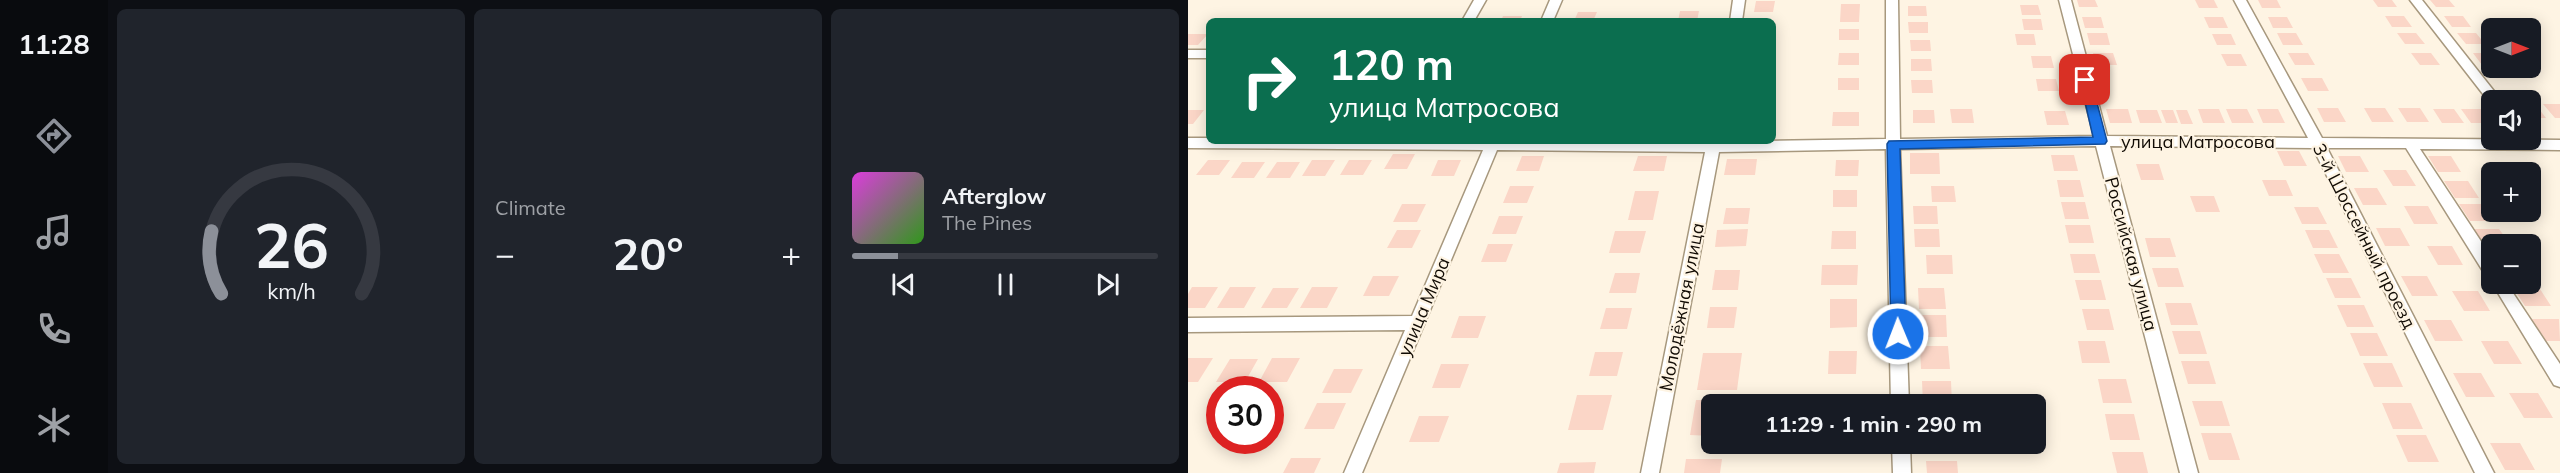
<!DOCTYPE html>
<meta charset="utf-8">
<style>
body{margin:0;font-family:Mulish,sans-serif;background:#20242c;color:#f1f3f6;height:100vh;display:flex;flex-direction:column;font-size:22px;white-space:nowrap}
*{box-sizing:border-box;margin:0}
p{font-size:20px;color:#9ea1a6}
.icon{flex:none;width:33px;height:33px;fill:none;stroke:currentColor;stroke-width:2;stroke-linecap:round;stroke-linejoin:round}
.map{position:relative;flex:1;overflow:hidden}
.sheet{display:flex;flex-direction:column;gap:9px;padding:9px;background:#0d0f14;width:1080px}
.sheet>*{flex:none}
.guide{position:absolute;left:18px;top:18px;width:570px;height:126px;border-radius:9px;box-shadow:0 3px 15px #0003;background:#0b6e4f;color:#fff;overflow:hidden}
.needle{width:39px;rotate:90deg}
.controls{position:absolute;left:1293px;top:18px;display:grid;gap:12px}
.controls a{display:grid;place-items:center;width:60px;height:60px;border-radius:9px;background:#171b24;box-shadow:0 3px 15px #0003;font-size:30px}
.speed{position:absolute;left:18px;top:376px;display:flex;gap:12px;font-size:30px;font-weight:700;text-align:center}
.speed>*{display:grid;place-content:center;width:78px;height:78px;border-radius:50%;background:#171b24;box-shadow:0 3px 15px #0003;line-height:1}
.speed .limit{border:9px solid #d22;background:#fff;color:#111}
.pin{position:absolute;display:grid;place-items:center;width:51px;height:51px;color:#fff;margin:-26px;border-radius:12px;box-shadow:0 3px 9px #0006}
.me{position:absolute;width:66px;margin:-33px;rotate:359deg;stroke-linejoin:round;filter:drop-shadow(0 0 4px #0008)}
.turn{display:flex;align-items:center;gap:21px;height:126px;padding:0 24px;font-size:27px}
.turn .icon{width:78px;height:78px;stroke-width:2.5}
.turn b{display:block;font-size:42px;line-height:51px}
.big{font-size:45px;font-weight:700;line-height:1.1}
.sheet .card{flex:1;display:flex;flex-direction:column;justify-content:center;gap:9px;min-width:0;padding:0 21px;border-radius:9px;background:#20242c}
.sheet .dial{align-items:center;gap:0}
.dial svg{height:156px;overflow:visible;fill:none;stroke:#363941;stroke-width:7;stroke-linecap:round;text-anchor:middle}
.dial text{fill:#f1f3f6;stroke:none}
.song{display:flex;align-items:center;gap:18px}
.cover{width:72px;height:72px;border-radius:9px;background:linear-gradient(135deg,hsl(300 70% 55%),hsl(110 70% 35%))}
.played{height:6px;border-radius:3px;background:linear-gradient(90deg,#8c9099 15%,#363941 15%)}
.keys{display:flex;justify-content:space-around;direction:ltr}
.heat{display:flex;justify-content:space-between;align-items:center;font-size:33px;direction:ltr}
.sheet .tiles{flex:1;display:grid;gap:9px;grid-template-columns:repeat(3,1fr)}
.trip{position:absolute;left:513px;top:394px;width:345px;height:60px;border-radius:9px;background:#171b24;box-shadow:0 3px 15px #0003;font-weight:700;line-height:60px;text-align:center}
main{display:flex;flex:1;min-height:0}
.tab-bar{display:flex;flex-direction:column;width:108px;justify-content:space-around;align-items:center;background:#090b0e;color:#9ea1a6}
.tab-bar .icon{width:42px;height:42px}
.tab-bar .selected{color:#8c9099}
.tab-bar b{font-size:27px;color:#f1f3f6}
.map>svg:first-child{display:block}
.building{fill:#fbd6c7}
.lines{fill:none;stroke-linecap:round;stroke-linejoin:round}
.minor-casing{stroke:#a7987e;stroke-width:3}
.minor{fill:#fff;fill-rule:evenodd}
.route{fill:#1a73e8;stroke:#114b97;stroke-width:1.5}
.labels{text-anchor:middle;stroke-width:4.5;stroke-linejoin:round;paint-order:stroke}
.street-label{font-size:18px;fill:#110b04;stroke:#fef4e3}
</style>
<main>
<nav class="tab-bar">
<b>11:28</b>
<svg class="icon selected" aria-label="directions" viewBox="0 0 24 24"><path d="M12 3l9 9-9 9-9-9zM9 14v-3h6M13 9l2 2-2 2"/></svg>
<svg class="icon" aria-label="music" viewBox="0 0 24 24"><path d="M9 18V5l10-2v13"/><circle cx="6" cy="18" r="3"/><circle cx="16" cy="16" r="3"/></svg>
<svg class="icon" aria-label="phone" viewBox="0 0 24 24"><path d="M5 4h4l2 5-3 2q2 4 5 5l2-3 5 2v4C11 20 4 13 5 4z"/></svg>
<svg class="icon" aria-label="climate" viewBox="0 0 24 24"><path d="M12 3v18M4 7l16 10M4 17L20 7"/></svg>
</nav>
<section class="sheet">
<div class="tiles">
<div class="card dial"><svg viewBox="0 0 100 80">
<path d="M14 69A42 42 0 1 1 86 69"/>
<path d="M14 69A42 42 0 0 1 9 37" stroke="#8c9099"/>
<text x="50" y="56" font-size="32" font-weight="700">26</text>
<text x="50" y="72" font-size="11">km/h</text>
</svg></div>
<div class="card"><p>Climate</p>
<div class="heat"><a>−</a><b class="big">20°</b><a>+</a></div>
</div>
<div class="card">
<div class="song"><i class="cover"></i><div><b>Afterglow</b><p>The Pines</p></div></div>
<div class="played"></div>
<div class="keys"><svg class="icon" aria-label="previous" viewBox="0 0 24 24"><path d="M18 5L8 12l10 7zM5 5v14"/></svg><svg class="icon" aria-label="pause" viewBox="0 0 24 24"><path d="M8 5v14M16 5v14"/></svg><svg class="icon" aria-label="next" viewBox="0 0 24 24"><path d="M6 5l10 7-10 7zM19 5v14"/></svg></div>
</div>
</div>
</section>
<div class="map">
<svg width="1372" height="473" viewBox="0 0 1372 473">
<rect width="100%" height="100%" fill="#fef4e3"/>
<path class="building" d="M889 0H907L910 7H891Z
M1007 0H1026L1030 8H1011Z
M1070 0H1089L1093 8H1074Z
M1185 0H1204L1209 7H1190Z
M1242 0H1261L1267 7H1248Z
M568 1H587L585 12H566Z
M653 4H672L671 22H652Z
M832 5H850L853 15H834Z
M720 6H738L739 16H720Z
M492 11H511L509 21H490Z
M390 12H409L405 21H386Z
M315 16H334L332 21H313Z
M1197 16H1216L1224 27H1204Z
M1256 16H1275L1283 27H1264Z
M894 17H913L916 28H897Z
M1016 17H1035L1040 28H1021Z
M1080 17H1099L1105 28H1085Z
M834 19H853L855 30H836Z
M720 22H740V33H721Z
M651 29H671V40H651Z
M899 33H919L922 45H902Z
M1089 33H1108L1115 45H1095Z
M1209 33H1228L1237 44H1217Z
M1269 33H1288L1297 44H1278Z
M0 34H20L10 45H0Z
M827 34H846L848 45H829Z
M1024 34H1043L1048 45H1029Z
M722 40H742L743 51H723Z
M651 53H671V65H650Z
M905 53H925L929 65H909Z
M1100 53H1120L1127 65H1107Z
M1223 53H1243L1252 65H1232Z
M1285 53H1304V65H1294Z
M1033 54H1053L1059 66H1039Z
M843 56H863L866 68H845Z
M723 59H743L744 71H723Z
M650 78H671V90H650Z
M1113 78H1134L1141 91H1120Z
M848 79H868L871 91H850Z
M723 80H744L745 93H724Z
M1342 104H1347L1358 118H1342Z
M1355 104H1372V118H1367Z
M1129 108H1150L1158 122H1136Z
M1176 108H1197L1206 122H1184Z
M1210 108H1232L1241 122H1219Z
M762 109H784L786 123H764Z
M918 109H940L944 123H922Z
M1010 109H1031L1037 123H1015Z
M1038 109H1059L1066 123H1044Z
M1069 109H1090L1097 123H1075Z
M1245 109H1266L1276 123H1254Z
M1273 109H1295L1304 123H1283Z
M0 110H16L5 124H0Z
M725 110H746L747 123H725Z
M948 110H969L974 123H952Z
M973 110H985L990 123H978Z
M988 110H999L1005 124H993Z
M856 111H877L881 125H859Z
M645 112H671V126H644Z
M1089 151H1111L1119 166H1096Z
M722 153H751L752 174H722Z
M205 154H227L219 169H196Z
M863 155H886L890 171H866Z
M334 156H356L351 171H328Z
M450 156H479L476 171H445Z
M1150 156H1172L1181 172H1158Z
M1240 156H1263L1273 172H1250Z
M539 159H569L567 175H536Z
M20 160H42L31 175H8Z
M124 160H147L137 176H114Z
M161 160H184L175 175H152Z
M250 160H273L266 176H243Z
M648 160H671L670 176H647Z
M54 162H77L66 178H43Z
M89 162H112L102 178H78Z
M948 164H971L976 180H953Z
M1195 170H1218L1228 186H1205Z
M869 180H892L896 197H872Z
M1074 180H1098L1105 196H1081Z
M1256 181H1280L1291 198H1267Z
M322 186H346L339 203H315Z
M743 186H766L768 202H744Z
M1166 188H1189L1199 205H1175Z
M645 190H669V207H645Z
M447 191H471L465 220H440Z
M1002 196H1026L1032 212H1008Z
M873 202H897L901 219H877Z
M214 204H238L229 222H205Z
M1271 204H1295L1306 221H1282Z
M725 206H749L750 224H726Z
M1216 206H1240L1250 224H1226Z
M1106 207H1130L1139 224H1114Z
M538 208H562L560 224H535Z
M311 216H335L328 234H304Z
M877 225H902L906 243H881Z
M1188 228H1212L1222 246H1197Z
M560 229 558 246 527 247 529 230Z
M726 229H751L752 247H727Z
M1286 229H1311L1322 244 1298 247Z
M209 230H233L224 248H199Z
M1117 230H1141L1150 248H1125Z
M427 231H458L452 253H421Z
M644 231H668V249H643Z
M957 238H982L988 257H962Z
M300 244H325L318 262H293Z
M1239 246H1264L1275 265H1250Z
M882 254H907L912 273H886Z
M1126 254H1151L1161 273H1135Z
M738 255H764L765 274H739Z
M634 265H670L669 285H633Z
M964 268H990L996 287H970Z
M527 270H552L550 290H524Z
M427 273H452L448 293H421Z
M185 276H211L201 296H175Z
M1213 276H1239L1250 296H1224Z
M1138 278H1163L1173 298H1147Z
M887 280H913L918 300H892Z
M1324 286H1350L1363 306H1337Z
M4 287H30L17 308H0V294Z
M42 287H68L56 308H29Z
M124 287H150L139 308H112Z
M85 288H111L99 308H73Z
M730 288H756L758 309H731Z
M1264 291H1290L1302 311H1276Z
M642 299H669V327L642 328Z
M977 303H1003L1010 325H983Z
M1149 305H1176L1186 327H1159Z
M522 307H549L546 328H519Z
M418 308H444L439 329H412Z
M894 309H921L926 330H899Z
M731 315H758L759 337H732Z
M271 316H298L290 338H263Z
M1344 319H1371L1372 341H1358Z
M1236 320H1263L1275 341H1247Z
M984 331H1012L1019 354H991Z
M1162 333H1189L1200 356H1172Z
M890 341H917L922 363H894Z
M1293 341H1320L1334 364H1306Z
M732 346H760L762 369H733Z
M641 351H669L668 374H640Z
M407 352H435L429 376H401Z
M515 353H554L549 390H509Z
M0 358H25L10 382H0Z
M84 358H112L99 382H71Z
M42 359H70L57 382H28Z
M993 361H1021L1028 384H1000Z
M1175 363H1204L1215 387H1186Z
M253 364H281L272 388H244Z
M146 369H175L163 393H134Z
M1265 373H1293L1307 397H1278Z
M910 379H938L944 403H915Z
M734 381H763L764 405H735Z
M1321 393H1350L1365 418H1336Z
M389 395H424L415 430H380Z
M508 400H542V405H524V436L502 435Z
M1004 401H1034L1042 426H1012Z
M129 403H158L146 429H116Z
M1194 403H1223L1235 429H1205Z
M917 414H946L952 440H922Z
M231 416H261L251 442H221Z
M1013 433H1043L1052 460H1021Z
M1208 435H1238L1251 462H1220Z
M1302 443H1332L1347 470H1317Z
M640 444H670V450H639Z
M924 452H955L960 473H929Z
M103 458H133L126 473H95Z
M498 459H534L532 473H496Z
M738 461H769L770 473H739Z
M408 462 406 473H369L372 463Z"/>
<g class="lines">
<defs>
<path id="minor" d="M286 0H298L286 21H274Z
M362 0H374L365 21H353Z
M545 0H557L554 21H542Z
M698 0H710L712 139 906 136 871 0H883L919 136 1120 138 1046 0H1058L1134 138 1372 140V150L1232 149 1304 258V278L1298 276 1218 148H1139L1306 473H1287L1125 148 922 146 1010 473H992L908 146 712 149 721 405H703L698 149 531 152 471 473H453L517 152 309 150 174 473H156L217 330 0 332V318L224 316 295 150 0 148V138H21V141L519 142 698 139Z
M1222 0H1234L1313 100H1304L1302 103Z
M0 50H21V58H0Z
M1304 283 1319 284 1372 364V387L1366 385Z
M704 444H722L723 473H705Z"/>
</defs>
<use href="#minor" class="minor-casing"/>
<use href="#minor" class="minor"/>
</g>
<path class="route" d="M897 77 903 80 919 141 917 144 712 149 718 334 716 339 710 340 705 339 703 334 699 144 701 141 905 137 892 80Z"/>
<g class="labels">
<g class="street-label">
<text x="1010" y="148">улица Матросова</text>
<text transform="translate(1176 236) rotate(63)" y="6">3-й Шоссейный проезд</text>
<text transform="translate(943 254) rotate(75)" y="6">Российская улица</text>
<text transform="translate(236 307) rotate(-67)" y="6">улица Мира</text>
<text transform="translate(494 307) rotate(-79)" y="6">Молодёжная улица</text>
</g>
</g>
</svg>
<div class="controls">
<a><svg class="needle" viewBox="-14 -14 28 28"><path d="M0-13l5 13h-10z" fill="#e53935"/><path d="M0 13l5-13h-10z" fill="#9ea1a6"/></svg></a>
<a><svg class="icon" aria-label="sound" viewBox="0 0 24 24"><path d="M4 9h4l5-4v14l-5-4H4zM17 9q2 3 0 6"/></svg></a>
<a>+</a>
<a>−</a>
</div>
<div class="speed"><div class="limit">30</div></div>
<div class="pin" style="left:897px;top:80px;background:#d93025"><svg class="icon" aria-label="arrive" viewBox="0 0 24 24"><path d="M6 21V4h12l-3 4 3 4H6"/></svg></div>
<svg class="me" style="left:710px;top:334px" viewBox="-20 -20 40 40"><circle r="17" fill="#1a73e8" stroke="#fff" stroke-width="3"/><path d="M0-11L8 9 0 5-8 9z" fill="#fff"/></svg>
<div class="trip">11:29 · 1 min · 290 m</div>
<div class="guide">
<div class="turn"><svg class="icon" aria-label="right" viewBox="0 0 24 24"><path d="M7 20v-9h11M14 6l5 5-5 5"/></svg><div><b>120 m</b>улица Матросова</div></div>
</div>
</div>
</main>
